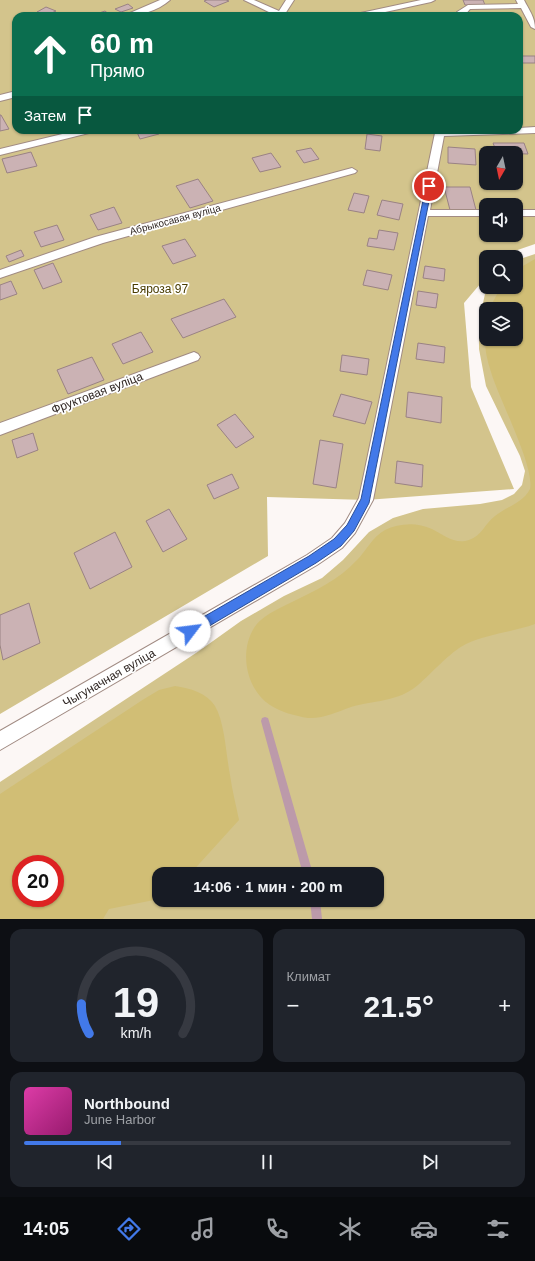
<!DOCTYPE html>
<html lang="ru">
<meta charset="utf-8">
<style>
body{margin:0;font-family:Helvetica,sans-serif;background:#20242c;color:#f1f3f6;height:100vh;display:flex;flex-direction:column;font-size:15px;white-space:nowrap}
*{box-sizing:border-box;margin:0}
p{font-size:13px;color:#9ea1a6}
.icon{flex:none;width:22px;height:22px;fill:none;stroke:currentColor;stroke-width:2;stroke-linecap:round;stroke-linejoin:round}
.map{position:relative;height:919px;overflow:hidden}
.details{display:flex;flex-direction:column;gap:10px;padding:10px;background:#0d0f14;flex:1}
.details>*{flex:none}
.hud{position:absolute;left:12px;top:12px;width:511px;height:122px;border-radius:12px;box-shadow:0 1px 3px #0004;background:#0b6e4f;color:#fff;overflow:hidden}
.needle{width:26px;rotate:189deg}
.buttons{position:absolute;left:479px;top:146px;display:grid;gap:8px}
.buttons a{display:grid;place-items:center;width:44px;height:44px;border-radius:8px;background:#171b24;box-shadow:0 1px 3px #0004;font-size:20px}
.speed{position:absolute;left:12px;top:855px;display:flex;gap:8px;font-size:20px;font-weight:700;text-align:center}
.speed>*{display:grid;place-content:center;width:52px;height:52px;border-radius:50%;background:#171b24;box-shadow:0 1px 3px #0004;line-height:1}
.speed .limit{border:6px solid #d22;background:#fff;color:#111}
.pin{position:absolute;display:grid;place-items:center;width:34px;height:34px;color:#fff;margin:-17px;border:2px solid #fff;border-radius:50%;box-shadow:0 1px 4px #0007}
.me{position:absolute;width:44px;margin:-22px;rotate:60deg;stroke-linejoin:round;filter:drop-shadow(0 0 3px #0008)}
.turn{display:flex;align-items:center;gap:14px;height:84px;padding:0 12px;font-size:18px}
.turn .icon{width:52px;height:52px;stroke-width:2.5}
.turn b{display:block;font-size:28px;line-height:34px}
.then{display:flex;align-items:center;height:38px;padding:0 12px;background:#0003;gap:8px;font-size:15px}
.big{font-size:30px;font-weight:600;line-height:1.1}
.details .card{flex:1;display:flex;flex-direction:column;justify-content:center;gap:6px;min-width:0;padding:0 14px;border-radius:12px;background:#20242c}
.details .dial{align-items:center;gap:0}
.dial svg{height:104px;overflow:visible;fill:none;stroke:#363941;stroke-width:7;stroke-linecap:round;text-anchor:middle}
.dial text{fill:#f1f3f6;stroke:none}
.song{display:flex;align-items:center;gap:12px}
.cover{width:48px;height:48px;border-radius:6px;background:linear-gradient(135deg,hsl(320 70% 55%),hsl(320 70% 35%))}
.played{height:4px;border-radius:2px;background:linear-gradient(90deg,#4279e9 20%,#363941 20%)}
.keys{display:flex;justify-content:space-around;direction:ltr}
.heat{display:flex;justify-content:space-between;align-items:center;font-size:22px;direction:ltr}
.details .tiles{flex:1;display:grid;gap:10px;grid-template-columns:1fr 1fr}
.card:last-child{grid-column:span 2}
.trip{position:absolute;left:152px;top:867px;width:232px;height:40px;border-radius:12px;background:#171b24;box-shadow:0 1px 3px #0004;font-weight:600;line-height:40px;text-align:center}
.menu{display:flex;height:64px;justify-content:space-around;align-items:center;background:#090b0e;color:#9ea1a6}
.menu .icon{width:28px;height:28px}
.menu .on{color:#4279e9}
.menu b{font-size:18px;color:#f1f3f6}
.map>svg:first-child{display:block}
.green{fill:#d3c48c;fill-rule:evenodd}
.forest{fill:#d1be75;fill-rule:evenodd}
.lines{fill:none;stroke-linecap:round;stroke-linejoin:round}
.stream{fill:#bc9aaa;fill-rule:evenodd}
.building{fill:#cbb2b4;stroke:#9a8284}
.lane-casing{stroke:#a18b83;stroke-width:2}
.lane{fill:#fff;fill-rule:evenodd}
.route{fill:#4279e9;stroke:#2b4f97}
.labels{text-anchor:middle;stroke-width:3.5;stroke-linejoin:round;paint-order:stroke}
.far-street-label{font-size:10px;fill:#302724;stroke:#fff}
.park-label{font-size:12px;fill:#493c00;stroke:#fff}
.street-label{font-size:12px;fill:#302724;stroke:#fff}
</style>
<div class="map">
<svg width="535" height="919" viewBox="0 0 535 919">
<rect width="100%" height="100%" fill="#fcf7f5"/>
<path class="green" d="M0 0H535V244L506 254 503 257H486V277L464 303 471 387 514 489 366 500 267 497 268 556 0 714ZM16 16H519V130H16ZM486 153H516V183H486ZM486 205H516V235H486Z
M535 254V919H0V782L199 651 241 621 284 596 322 578 343 560 369 532 393 518 423 509 480 504 502 500 514 494 522 485 525 471 520 456 486 386 479 349V321L485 294 490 287H516V263L523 258ZM486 309H516V339H486ZM21 864H55V898H21ZM159 874H377V900H159Z"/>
<path class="forest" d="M535 259V624C513 632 487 634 466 644 450 652 432 673 418 685 398 702 375 700 351 707 337 712 323 719 308 718 295 716 281 712 270 705 246 689 239 652 254 628 261 616 278 609 290 603 314 591 339 580 357 560 367 550 372 537 385 530 399 523 417 522 432 529 444 535 455 545 469 540 482 536 485 523 495 516 507 506 522 504 530 489 535 467 498 397 491 372 485 354 483 338 486 319V339H516V309H489L501 287H516V270Z
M175 686C190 688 207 693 215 706 225 723 226 755 230 775 232 790 236 805 239 820L190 874H159V899L109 909 103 919H0V794L144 699 159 690ZM21 864H55V898H21Z"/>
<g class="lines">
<path class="stream" d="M265 717 268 718 269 721 313 874H303L261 721 262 718Z
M310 900H320L322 919H312Z"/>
</g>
<path class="building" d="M207 0H226L229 1 214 7 204 1Z
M463 0H483L485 5H465Z
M128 4 133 8 121 12 115 9Z
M46 7 56 11 47 15 37 12Z
M105 11 110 15H93Z
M519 56H535V63H522Z
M0 115H1L9 129 0 131Z
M136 130H157L159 134 140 139Z
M367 134 382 136 380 151 365 149Z
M493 143H524L528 154 497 153Z
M448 147 475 149 476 165 448 163Z
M311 148 319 159 304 163 296 151Z
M31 152 37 166 7 173 2 159Z
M271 153 281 167 260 172 252 158Z
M198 179 213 201 190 208 176 186Z
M444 187H470L476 210H450Z
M354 193 369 196 364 213 348 210Z
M382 200 403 204 399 220 377 215Z
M114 207 122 223 98 230 90 215Z
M57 225 64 240 41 247 34 232Z
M379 230 398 233 394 250 367 246 369 238 377 239Z
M185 239 196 256 173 264 162 246Z
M21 250 24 256 9 262 6 256Z
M53 263 62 282 43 289 34 270Z
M425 266 445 269 444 281 423 278Z
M367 270 392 275 388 290 363 285Z
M11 281 17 294 0 300V285Z
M418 291 438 294 436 308 416 305Z
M224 299 236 317 183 338 171 319Z
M141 332 153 352 123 364 112 344Z
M418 343 445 347 444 363 416 359Z
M342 355 369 359 367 375 340 371Z
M92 357 104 380 68 394 57 370Z
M408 392 442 397 441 423 406 417Z
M341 394 372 402 365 424 333 416Z
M235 414 254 437 236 448 217 425Z
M33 433 38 450 17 458 12 440Z
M320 440 343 444 336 488 313 484Z
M397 461 423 465 422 487 395 483Z
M232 474 239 488 214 499 207 485Z
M169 509 187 539 163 552 146 521Z
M115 532 132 567 90 589 74 553Z
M29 603 40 643 3 660 0 645V615Z"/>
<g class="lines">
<defs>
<path id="lane" d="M160 0H170C158 11 138 16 123 16Z
M244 0H254L279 11 286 0H294L285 14 287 16H277Z
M421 0H435L431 2 367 16H352L356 14Z
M516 0H524C529 10 535 17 535 29L531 27 521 8 470 9 464 16H456L457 12 468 5 518 4Z
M16 91V97L0 101V95Z
M535 127V133L444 136 430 210H486V216H428L373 500 355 533 342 548 317 565 0 750V731L307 555 332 538 345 523 359 498 435 133 440 130H519V128Z
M79 130H95L93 132 0 155V149Z
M352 168 357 171 355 173 103 243 0 278V270L95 237Z
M516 210H535V216H516Z
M194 352 198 354 200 357 198 360 0 435V423Z"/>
</defs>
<use href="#lane" class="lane-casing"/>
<use href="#lane" class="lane"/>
</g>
<path class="route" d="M429 184 432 186 369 503 354 531 341 546 316 563 194 635 190 636 186 635 185 631 186 627 309 556 334 539 347 525 361 499 426 186Z"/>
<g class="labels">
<g class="far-street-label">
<text transform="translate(175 219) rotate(-15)" y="4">Абрыкосавая вуліца</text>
</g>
<g class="park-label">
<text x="160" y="293">Бяроза 97</text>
</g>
<g class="street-label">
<text transform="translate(97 393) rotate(-21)" y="4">Фруктовая вуліца</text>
<text transform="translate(109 678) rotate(-30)" y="4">Чыгуначная вуліца</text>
</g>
</g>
</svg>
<div class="buttons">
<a><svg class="needle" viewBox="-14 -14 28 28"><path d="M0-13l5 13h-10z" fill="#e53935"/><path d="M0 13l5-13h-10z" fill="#9ea1a6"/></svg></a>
<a><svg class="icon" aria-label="sound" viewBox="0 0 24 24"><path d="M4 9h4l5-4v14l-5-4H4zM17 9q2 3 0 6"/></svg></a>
<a><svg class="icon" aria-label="search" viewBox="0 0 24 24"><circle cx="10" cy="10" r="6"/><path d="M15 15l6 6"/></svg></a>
<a><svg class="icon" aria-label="layers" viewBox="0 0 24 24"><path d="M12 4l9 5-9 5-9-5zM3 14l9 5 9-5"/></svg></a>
</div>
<div class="speed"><div class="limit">20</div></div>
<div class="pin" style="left:429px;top:186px;background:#d93025"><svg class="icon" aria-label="arrive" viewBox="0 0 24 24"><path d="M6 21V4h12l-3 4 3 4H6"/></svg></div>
<svg class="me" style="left:190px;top:631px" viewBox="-20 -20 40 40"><circle r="19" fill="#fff"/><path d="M0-13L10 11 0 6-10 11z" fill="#4279e9"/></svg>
<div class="trip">14:06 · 1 мин · 200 m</div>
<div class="hud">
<div class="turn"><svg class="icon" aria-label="ahead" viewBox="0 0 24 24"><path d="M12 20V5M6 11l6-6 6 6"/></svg><div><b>60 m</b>Прямо</div></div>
<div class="then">Затем<svg class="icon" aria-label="arrive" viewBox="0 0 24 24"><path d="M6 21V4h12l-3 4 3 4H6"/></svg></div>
</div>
</div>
<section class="details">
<div class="tiles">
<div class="card dial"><svg viewBox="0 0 100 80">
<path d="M14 69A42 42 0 1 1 86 69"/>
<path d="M14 69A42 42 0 0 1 8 46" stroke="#4279e9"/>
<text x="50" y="56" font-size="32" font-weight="700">19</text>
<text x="50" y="72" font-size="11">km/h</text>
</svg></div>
<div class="card"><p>Климат</p>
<div class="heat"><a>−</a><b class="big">21.5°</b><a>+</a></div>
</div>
<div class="card">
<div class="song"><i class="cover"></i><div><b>Northbound</b><p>June Harbor</p></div></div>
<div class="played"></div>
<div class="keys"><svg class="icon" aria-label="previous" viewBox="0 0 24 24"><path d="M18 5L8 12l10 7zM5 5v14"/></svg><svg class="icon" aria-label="pause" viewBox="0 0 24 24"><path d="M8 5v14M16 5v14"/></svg><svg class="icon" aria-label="next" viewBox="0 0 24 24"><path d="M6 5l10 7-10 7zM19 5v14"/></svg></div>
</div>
</div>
</section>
<nav class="menu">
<b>14:05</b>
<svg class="icon on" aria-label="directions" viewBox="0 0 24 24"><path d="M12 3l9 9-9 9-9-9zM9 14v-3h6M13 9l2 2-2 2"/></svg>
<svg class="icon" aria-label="music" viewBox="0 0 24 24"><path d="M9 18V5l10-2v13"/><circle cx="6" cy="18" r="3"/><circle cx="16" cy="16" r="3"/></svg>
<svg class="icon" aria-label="phone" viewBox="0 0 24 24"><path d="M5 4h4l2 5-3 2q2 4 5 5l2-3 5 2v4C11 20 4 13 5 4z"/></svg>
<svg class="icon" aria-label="climate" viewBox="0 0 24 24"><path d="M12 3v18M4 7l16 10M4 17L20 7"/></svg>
<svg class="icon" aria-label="car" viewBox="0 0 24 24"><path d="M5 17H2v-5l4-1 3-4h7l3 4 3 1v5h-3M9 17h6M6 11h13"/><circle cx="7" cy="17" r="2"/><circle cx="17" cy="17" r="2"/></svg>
<svg class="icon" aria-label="filters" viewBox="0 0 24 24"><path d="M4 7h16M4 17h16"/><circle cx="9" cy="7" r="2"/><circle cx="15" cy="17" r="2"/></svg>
</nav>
